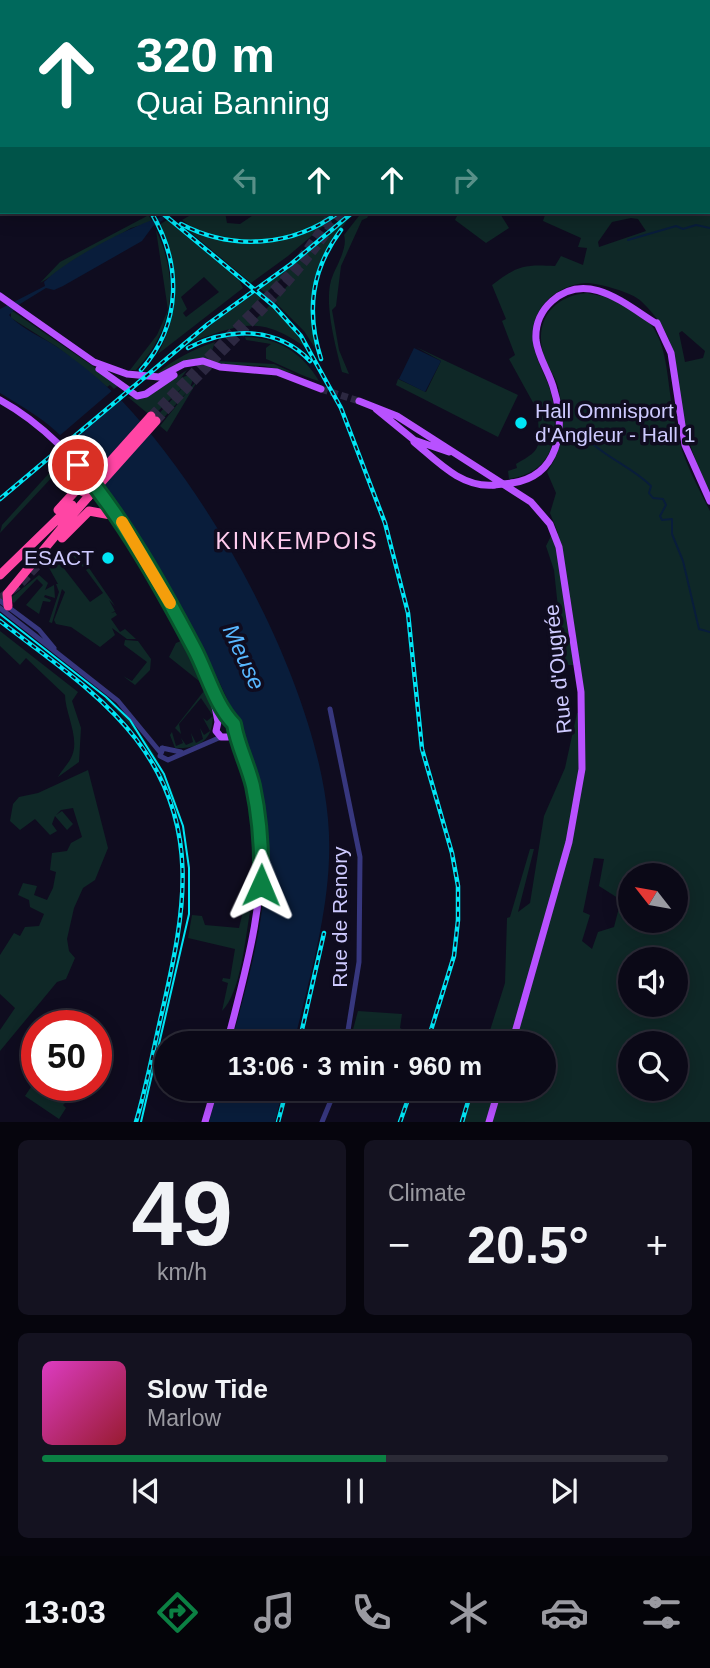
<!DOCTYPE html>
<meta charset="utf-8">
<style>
body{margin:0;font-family:Helvetica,sans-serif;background:#141220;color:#f1f3f6;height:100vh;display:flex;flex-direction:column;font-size:26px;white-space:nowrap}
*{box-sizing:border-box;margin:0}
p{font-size:23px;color:#9a9aa1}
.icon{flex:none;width:38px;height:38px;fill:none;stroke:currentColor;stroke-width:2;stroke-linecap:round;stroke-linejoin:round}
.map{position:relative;height:1122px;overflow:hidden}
.details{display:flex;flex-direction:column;gap:18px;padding:18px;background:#06050d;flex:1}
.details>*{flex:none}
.banner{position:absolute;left:0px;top:0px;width:710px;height:214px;box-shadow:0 4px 18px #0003,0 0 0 2px #2b2a36;background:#00695c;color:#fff;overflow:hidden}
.needle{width:46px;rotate:301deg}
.tools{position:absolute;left:618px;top:863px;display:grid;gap:14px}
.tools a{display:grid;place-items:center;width:70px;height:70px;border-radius:50%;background:#0b0917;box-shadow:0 4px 18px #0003,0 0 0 2px #2b2a36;font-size:35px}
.speed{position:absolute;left:21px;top:1010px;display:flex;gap:14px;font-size:35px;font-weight:700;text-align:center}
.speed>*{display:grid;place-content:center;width:91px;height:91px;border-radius:50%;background:#0b0917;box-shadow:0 4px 18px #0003,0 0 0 2px #2b2a36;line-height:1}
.speed .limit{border:10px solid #d22;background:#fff;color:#111}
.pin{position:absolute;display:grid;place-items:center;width:60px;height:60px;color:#fff;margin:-30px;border:4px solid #fff;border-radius:50%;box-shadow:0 2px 7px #0007}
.me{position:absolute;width:77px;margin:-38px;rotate:1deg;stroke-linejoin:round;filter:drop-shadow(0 0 5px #0008)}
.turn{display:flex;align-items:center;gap:24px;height:147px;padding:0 21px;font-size:32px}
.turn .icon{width:91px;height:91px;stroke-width:2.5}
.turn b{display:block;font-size:49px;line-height:60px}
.lanes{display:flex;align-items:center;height:66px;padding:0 21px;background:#0003;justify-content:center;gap:35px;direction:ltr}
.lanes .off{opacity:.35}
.big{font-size:52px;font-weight:600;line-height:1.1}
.details .widget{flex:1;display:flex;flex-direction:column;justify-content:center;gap:10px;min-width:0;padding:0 24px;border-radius:10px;background:#141220}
.details .dial{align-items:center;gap:0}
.dial b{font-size:91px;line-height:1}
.song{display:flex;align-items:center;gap:21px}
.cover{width:84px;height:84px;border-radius:10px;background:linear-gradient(135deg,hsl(310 70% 55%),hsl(350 70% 35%))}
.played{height:7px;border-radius:4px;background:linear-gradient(90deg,#0b8043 55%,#2b2a36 55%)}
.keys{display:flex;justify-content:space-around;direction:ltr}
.heat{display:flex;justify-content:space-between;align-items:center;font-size:38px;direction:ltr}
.details .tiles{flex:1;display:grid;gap:18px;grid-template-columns:1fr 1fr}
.widget:last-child{grid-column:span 2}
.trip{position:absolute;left:154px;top:1031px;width:402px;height:70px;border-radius:35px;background:#0b0917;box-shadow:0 4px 18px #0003,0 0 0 2px #2b2a36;font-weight:600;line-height:70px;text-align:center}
.tab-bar{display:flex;height:112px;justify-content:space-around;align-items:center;background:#040409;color:#9a9aa1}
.tab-bar .icon{width:49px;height:49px}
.tab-bar .selected{color:#0b8043}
.tab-bar b{font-size:32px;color:#f1f3f6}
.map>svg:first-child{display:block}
.green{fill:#0f2827;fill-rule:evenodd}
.water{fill:#091d3b}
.pier{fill:#0f0c1f}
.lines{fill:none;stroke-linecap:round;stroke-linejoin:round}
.stream{stroke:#091d3b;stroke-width:2}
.major-tunnel{stroke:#2c2841;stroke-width:7;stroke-dasharray:7 3.5;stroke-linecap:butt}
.highway-tunnel{stroke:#2c2841;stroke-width:9;stroke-dasharray:9 4.5;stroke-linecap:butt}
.minor{stroke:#37377e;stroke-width:5}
.major{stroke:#b851ff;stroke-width:7}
.highway{stroke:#ff45a4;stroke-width:9}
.tram{stroke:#00e5f5;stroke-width:2}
.rail-casing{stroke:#00e5f5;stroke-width:4.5}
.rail{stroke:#0f0c1f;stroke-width:2;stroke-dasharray:5;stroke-linecap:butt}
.major-bridge{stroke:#b851ff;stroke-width:7}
.highway-bridge{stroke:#ff45a4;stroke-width:9}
.route-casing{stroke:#07532c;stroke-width:18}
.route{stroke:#0b8043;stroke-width:12}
.slow{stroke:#f59e0b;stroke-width:12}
.poi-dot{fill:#00e5f5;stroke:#0f0c1f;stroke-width:2.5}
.labels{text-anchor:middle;stroke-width:7;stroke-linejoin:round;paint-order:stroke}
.poi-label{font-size:21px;fill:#cecaff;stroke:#0f0c1f;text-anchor:start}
.street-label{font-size:21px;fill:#cecaff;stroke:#0f0c1f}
.neighbourhood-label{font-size:23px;letter-spacing:2px;fill:#fce;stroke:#0f0c1f}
.water-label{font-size:23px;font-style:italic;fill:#58b7ff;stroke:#0f0c1f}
</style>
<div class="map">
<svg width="710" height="1122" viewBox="0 0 710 1122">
<rect width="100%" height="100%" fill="#0f0c1f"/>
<path class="green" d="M710 86V492C696 465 686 437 681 406 674 359 678 337 641 301 633 293 599 283 586 283 553 285 526 313 534 348 537 363 547 377 551 393 560 433 556 472 509 479L508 471 517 468 516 464C541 450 540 448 538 420L545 414 536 408 509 359 515 355 502 321 506 319 492 285C517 266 523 264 555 266L561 256 583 265 587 248 578 247 581 238 543 221 546 212H709ZM631 218 638 219 646 231 599 247 598 242 612 222ZM682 331 705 351 703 358 685 362 679 333Z
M144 212H147L152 222 131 228 40 283 60 262 147 216Z
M196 212H225L227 223 240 224 258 212H338C296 244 226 254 182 220Z
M362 212H370L367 218 362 220 341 266 336 306 332 310 339 350 349 374 342 372C336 347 322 299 333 275 337 265 348 247 344 235Z
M459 212H499L509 228 486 243 455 220Z
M167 220 239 280 243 288 158 354C181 308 180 272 159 225ZM204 277 219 292 186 317 183 313 187 309 181 297Z
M347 220C343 229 333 237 328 247 306 285 313 308 315 348L304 331 274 301 289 284 282 278 266 293 259 288Z
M328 222 288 256 251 283 183 226C231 249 282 249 328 222Z
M156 230C180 281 174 329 136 370H130L157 335 168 310Z
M253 292 261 298 246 314 254 321 269 306H273L309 350C259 313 241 325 188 343Z
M587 293C680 310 660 361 677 432 683 460 697 485 710 511V1122H463L474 1089 544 1088V1043H486L505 983 507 918 510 917 530 849H534L518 912 530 903 544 816 565 768 577 713 584 711 580 665H564L554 570 546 546 551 536 558 533 550 513 556 493 547 472C565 447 565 421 559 391 557 378 548 368 544 356 533 321 553 296 587 293ZM594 858 604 859 599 886 621 900 614 927 598 932 592 949 582 941 590 915 583 912ZM630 875H676V920H630ZM630 959H676V1004H630ZM630 1043H676V1088H630Z
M11 310 113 380 118 386 114 389 110 385 107 387 57 347 11 318Z
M245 337C279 338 302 353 319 381 301 376 284 366 266 359V348L271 344 246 340Z
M215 342 210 357 216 361 274 364 296 374 264 366 226 365 198 358 156 374C175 359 191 350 215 342Z
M416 347 518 395 498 437 396 385 398 379 426 392 441 361Z
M187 370 181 378 191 374 194 376 190 388 198 380 167 432 160 426 188 391 159 423 154 419 186 384 152 417 128 397 147 396Z
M61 460 67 471 63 469 56 473 0 533 2 525Z
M101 487C161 566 215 655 246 750L204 663Z
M64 551 68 556H75L74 552 86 565 83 567 73 556 62 566 90 602 103 593 86 570 89 568 115 606 109 600 115 611 111 613 115 612 117 615 111 619 120 632 125 629 136 639H127L112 628 115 635 100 647 71 627 56 624 54 620 65 592 62 589 52 623 49 622 59 592 56 584H58L48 566 65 554Z
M39 575 48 583 45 590 54 585 55 598 45 595 44 597 51 600 50 602 43 601 39 614 26 605 43 585 37 579 14 603 9 599Z
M0 631 78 692 72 701 81 728 79 762 58 777C62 770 68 764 71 758 81 740 65 713 65 695L26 658 20 665 0 646Z
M125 640 138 641 151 659 150 670 135 685 123 676 132 681 147 662 124 645Z
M181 641 207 686 203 689 199 681 169 657 176 643Z
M207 687C217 718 218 750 175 748L170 735 172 732 176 746 183 743 181 738 186 745 193 742 191 733 196 743 203 739 200 728 204 735 210 731 203 718 207 721 213 716 201 698 179 724 181 734 175 728Z
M107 697C143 729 168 771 181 818H178C165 773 141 731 105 699Z
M88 770 108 848 95 880 83 888 74 908 67 939 69 951 75 958 66 979 57 982 0 1051V1030L15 1008 0 994V955L14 933 20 936 25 927 39 926 44 914 30 907 29 900 18 895 23 883 37 886 34 895 47 900 53 888 56 872 50 870 52 853 67 851 71 843 82 837 73 808 61 810 56 815 62 811 73 824 67 830 55 816 52 824 57 831 50 835 35 819 20 830 10 821 13 804 19 797 38 793Z
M243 911 250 912C245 939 241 992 222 1011L228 983 222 981 223 978 230 979 235 949 188 938 192 915 202 916 205 925 239 928Z
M358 1011 402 1014 400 1028 407 1032 406 1043 354 1042 351 1037Z
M33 1084 65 1103 63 1105 66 1108 59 1119 25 1096Z"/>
<path class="water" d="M170 212H185L173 214 153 226 142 241 63 286 54 290 46 288 20 304 9 315C20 328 42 337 57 347 80 363 102 381 122 401 215 499 316 684 328 819 335 895 311 970 294 1043H231C251 971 273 895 264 819 254 743 217 675 181 609 147 548 113 489 64 439 46 420 23 407 0 393V309L45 286 44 282C64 262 113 236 140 225 150 220 160 219 170 212Z
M414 348 441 361 425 392 399 379Z
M218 1089H283L275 1122H209Z"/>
<path class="pier" d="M114 389 123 398 66 447 58 437Z"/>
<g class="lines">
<path class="stream" d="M628 240 676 226 683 229 696 225 710 228
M593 444C611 460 634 469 651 486L649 493 653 498 663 499 666 505 660 516 662 520 672 519V534L683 561 699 629 710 632"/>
<path class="major-tunnel" d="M321 389 359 401"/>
<path class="highway-tunnel" d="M151 416 292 271 333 213
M156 421C219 352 290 290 341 212
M0 599 22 582 48 554"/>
<path class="minor" d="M10 2 11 0
M0 19 2 16
M0 601 39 630 54 648
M0 608 118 701 160 752
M330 709 360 857 359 962 346 1043
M162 748 181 752
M163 748 160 756 168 760 221 737
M322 1122 336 1088"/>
<path class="major" d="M259 2 263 0
M0 138 2 137
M0 296 94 362 127 374 159 377 184 364 203 361 220 367 277 372 321 389
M657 323 671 353 685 445 710 501
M99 369 137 396 146 394 174 375
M0 400C101 455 180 607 222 711 225 718 233 720 235 727 236 737 242 745 245 756 252 779 258 804 260 829 266 902 245 973 227 1043
M359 401 397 416 531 502 550 524 559 547 581 692 582 769 569 842 512 1043
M376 409 414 440 449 452
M414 442C437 461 461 488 494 485
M512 483C559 476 566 429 554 390 550 373 538 358 536 340 535 325 541 311 552 301 588 269 627 306 657 324
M92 489 110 514
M214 701 218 722 216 731 221 737H228
M205 1122 215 1088
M489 1122 499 1088"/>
<path class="highway" d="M540 2 542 0
M552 2 554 0
M75 468 79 478 76 488
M58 510 80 486H95
M62 527 88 497
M62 538 89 511 111 515
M0 575 72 505
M8 606 7 594 65 524"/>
<path class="tram" d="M0 614 106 697 130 720 164 774 183 826 189 868V914L141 1122"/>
<defs>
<path id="rail" d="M579 2 581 0
M0 74 2 75
M161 212 274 306 301 336 341 408 385 523 408 613 422 749 452 853 458 886V920L454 956 427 1043
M181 224C232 251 293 247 339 212
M188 348C228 327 277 326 310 361
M321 359C306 312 311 270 341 230
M141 370C182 324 182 264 151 212
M0 499 208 324 291 264 353 212
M0 621C46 657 100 692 136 739 202 825 185 911 163 1008 154 1046 147 1085 136 1122
M299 1043 324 933
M481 1043 482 1032
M278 1122 287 1088
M400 1122 412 1088
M462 1122 472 1088"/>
</defs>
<use href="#rail" class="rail-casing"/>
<use href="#rail" class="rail"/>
<path class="major-bridge" d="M494 485 512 483"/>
<path class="highway-bridge" d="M83 492 151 416
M88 497 156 421"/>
</g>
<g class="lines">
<defs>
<path id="route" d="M78 465C125 521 160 584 194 648 207 672 215 705 234 724 237 744 248 765 253 786 260 819 262 852 261 885"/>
</defs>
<use href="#route" class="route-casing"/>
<use href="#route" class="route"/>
<path class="slow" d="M122 522 170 603"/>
</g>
<g class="poi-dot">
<circle cx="521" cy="423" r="7"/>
<circle cx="108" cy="558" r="7"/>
</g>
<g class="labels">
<g class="poi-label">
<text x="535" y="418">Hall Omnisport<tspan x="535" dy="24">d'Angleur - Hall 1</tspan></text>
<text x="94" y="565" text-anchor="end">ESACT</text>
</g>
<g class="street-label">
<text transform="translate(558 669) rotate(-96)" y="7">Rue d'Ougrée</text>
<text transform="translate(340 917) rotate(-90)" y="7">Rue de Renory</text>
</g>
<g class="neighbourhood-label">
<text x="297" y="549">KINKEMPOIS</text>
</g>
<g class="water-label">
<text transform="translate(244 657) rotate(65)" y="8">Meuse</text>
</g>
</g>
</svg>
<div class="tools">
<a><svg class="needle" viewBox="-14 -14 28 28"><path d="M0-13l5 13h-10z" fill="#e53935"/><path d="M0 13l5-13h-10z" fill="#9a9aa1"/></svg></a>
<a><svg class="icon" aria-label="sound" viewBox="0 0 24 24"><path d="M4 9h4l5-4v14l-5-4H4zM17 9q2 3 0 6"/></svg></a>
<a><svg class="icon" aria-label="search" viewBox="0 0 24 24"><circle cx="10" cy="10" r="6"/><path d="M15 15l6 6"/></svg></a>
</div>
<div class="speed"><div class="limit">50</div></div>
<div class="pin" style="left:78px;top:465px;background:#d93025"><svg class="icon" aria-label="arrive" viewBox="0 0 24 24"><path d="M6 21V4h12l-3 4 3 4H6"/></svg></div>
<svg class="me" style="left:261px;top:885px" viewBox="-20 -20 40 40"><path d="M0-17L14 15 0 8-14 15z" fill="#0b8043" stroke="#fff" stroke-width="4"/></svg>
<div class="trip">13:06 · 3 min · 960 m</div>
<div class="banner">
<div class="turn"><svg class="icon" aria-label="ahead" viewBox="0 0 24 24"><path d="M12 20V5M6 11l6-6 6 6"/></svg><div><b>320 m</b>Quai Banning</div></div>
<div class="lanes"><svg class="icon off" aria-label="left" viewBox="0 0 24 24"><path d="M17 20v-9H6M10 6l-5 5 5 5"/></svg><svg class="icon" aria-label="ahead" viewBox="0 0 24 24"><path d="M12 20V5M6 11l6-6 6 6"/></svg><svg class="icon" aria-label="ahead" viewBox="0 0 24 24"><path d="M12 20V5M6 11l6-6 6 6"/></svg><svg class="icon off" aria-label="right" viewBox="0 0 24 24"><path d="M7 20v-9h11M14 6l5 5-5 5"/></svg></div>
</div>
</div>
<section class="details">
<div class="tiles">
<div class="widget dial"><b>49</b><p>km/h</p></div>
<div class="widget"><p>Climate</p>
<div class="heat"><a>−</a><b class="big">20.5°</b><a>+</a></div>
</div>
<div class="widget">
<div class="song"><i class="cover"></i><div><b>Slow Tide</b><p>Marlow</p></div></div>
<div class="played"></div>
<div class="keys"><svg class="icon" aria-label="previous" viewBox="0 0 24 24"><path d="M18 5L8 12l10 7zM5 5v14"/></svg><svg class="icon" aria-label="pause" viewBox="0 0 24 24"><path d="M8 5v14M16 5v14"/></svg><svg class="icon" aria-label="next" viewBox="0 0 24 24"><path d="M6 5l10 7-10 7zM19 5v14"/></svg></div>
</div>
</div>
</section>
<nav class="tab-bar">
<b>13:03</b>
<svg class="icon selected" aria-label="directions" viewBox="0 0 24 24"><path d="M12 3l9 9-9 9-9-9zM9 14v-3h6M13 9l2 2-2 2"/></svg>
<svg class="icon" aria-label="music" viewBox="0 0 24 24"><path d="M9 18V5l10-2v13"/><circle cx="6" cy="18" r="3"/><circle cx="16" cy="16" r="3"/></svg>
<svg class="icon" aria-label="phone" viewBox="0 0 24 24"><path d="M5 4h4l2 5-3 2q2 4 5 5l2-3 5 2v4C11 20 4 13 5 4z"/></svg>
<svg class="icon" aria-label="climate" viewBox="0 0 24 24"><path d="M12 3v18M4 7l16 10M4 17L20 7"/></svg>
<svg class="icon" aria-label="car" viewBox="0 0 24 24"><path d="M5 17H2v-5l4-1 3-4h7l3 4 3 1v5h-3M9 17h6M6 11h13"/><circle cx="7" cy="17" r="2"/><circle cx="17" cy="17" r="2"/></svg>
<svg class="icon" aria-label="filters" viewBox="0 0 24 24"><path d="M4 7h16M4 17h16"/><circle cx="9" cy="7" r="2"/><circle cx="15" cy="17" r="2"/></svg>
</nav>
